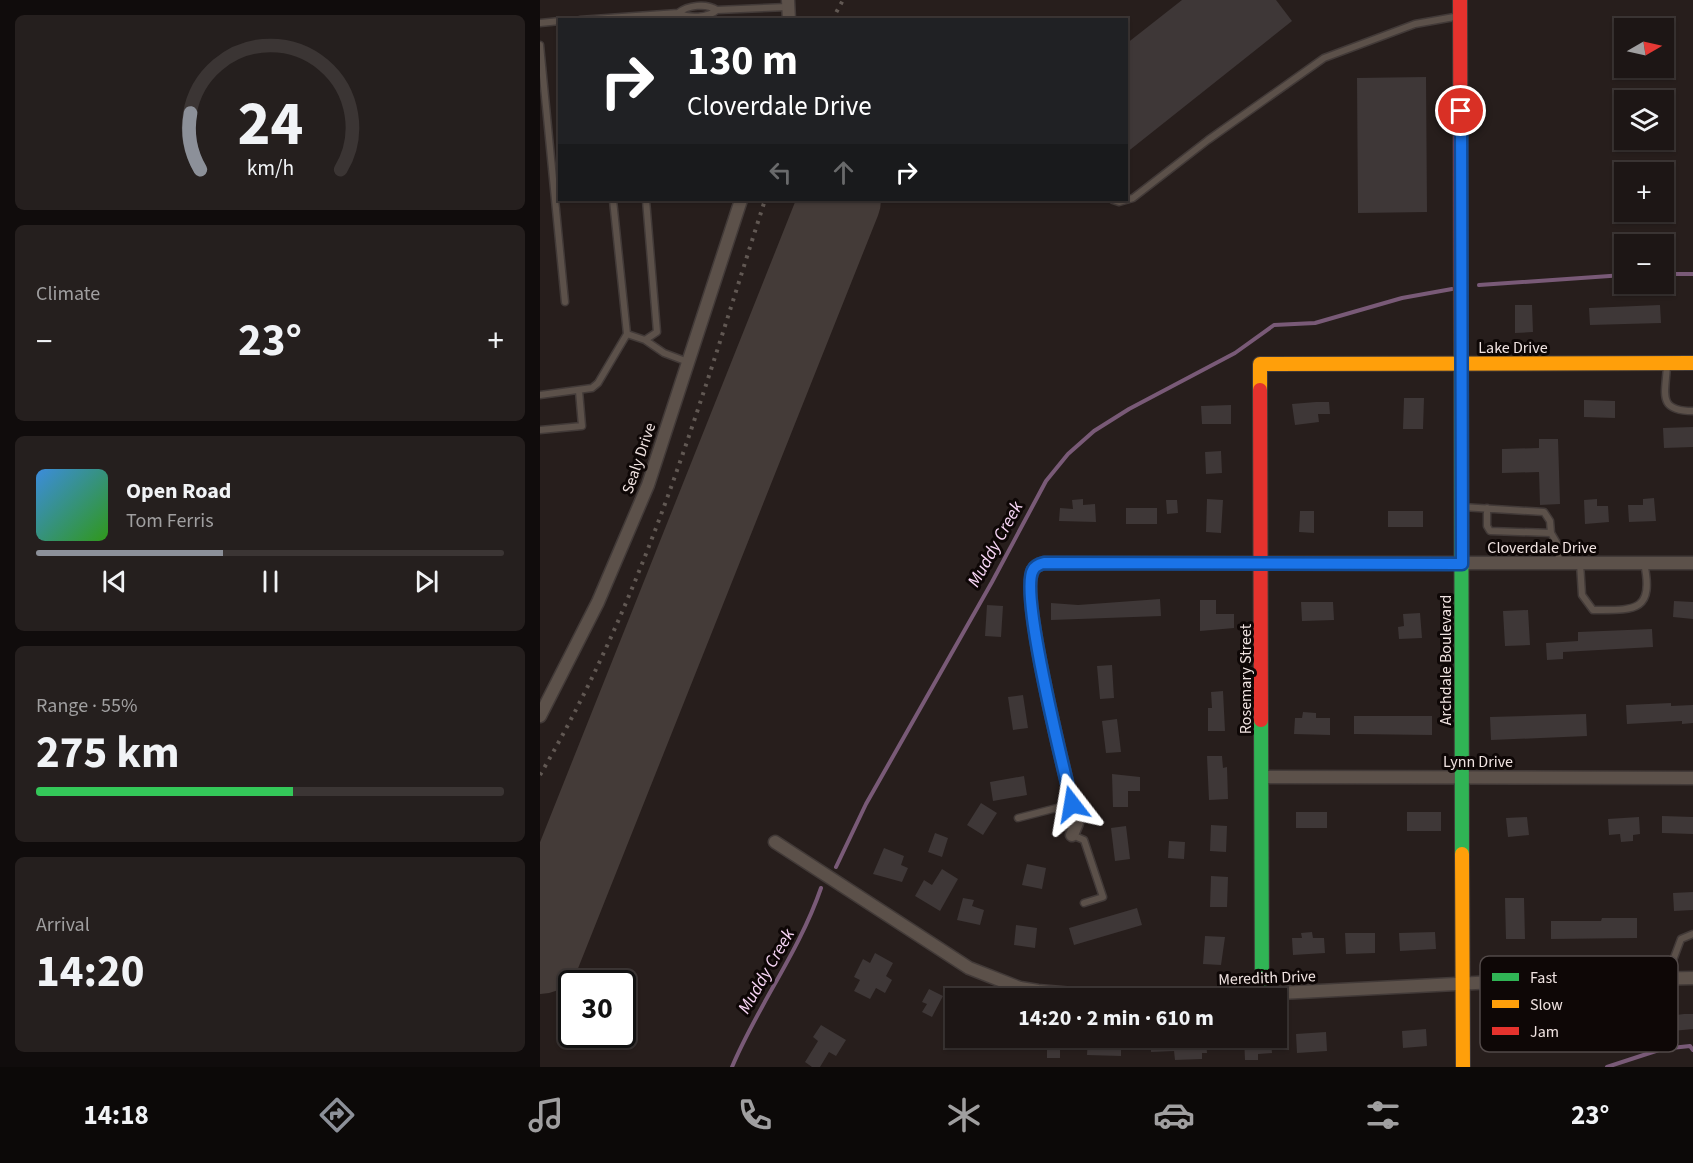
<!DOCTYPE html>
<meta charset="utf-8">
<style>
body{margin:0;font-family:"Source Sans 3",sans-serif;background:#251f1e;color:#f1f3f6;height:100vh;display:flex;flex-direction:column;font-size:22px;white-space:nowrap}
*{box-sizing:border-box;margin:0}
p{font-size:20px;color:#a09fa0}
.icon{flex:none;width:33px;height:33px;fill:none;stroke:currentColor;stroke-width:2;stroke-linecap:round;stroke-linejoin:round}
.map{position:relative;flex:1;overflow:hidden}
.side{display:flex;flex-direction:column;gap:15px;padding:15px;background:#100c0c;width:540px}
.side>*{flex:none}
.top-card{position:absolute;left:18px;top:18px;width:570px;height:183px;border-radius:0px;box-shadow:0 2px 4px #0004,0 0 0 2px #3b3534;background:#202124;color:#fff;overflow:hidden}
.needle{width:39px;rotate:81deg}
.fabs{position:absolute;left:1074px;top:18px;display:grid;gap:12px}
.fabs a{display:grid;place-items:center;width:60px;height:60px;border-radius:0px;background:#1d1615;box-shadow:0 2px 4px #0004,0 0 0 2px #3b3534;font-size:30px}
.speed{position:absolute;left:18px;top:970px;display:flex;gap:12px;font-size:30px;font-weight:700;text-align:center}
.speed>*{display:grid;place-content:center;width:78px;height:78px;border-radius:50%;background:#1d1615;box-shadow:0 2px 4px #0004,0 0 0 2px #3b3534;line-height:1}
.speed .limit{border:3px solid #111;border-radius:9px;background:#fff;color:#111}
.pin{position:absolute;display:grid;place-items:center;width:51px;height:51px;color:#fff;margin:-26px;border:3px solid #fff;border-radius:50%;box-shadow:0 2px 6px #0007}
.me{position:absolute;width:66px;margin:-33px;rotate:346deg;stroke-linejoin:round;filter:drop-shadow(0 0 4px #0008)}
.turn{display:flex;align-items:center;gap:21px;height:126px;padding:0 30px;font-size:27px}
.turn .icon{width:78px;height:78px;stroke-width:2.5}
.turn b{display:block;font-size:42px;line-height:51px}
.lanes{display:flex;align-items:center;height:57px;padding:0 30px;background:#0003;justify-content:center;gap:30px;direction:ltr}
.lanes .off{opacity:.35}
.big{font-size:45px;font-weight:700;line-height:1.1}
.side .tile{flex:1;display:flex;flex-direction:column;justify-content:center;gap:9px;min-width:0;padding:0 21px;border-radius:9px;background:#251f1e}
.side .dial{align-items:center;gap:0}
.dial svg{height:156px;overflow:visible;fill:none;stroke:#3b3534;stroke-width:7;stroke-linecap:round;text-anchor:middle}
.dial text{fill:#f1f3f6;stroke:none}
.song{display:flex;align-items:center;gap:18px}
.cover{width:72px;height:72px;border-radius:9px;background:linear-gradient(135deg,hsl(210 70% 55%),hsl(110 70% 35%))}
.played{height:6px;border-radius:3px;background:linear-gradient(90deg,#8c9099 40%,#3b3534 40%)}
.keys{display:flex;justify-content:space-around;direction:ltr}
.heat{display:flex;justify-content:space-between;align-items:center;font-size:33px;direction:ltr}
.charge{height:9px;border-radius:4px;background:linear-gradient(90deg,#34c759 55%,#3b3534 0)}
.trip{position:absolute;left:405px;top:988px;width:342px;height:60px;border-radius:0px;background:#1d1615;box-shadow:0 2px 4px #0004,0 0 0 2px #3b3534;font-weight:700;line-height:60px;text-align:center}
.tabs{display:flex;height:96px;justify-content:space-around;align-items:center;background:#0c0908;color:#a09fa0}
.tabs .icon{width:42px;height:42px}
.tabs .active{color:#8c9099}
.tabs b{font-size:27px;color:#f1f3f6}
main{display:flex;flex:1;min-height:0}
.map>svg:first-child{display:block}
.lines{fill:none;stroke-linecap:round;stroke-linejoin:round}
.stream{stroke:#795a77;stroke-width:4}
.runway{stroke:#443b38;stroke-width:82}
.building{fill:#3e3737}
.lane-casing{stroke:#423a38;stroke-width:9}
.street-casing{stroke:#423a38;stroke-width:15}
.fast-casing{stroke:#423a38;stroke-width:16}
.slow-casing{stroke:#423a38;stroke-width:16}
.jam-casing{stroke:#423a38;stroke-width:16}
.lane{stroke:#5c514a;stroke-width:6}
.street{stroke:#5c514a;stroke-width:12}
.fast{stroke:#30b455;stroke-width:14}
.slow{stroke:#ff9f0a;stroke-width:14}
.jam{stroke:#e5322d;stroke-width:14}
.rail{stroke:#615853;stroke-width:4;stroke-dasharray:3 6;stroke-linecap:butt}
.route-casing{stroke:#114b97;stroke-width:15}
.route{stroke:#1a73e8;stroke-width:10}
.labels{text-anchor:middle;stroke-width:6;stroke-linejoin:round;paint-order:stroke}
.street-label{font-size:16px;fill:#f0e3e1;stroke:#0e0706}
.water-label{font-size:18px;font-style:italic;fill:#f9d7f7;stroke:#0e0706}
.key{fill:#0e0706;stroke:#524948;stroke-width:1.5}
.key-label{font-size:16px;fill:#f0e3e1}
</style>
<main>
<section class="side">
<div class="tile dial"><svg viewBox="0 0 100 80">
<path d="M14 69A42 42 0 1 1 86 69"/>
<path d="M14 69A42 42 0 0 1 9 40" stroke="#8c9099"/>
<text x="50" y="56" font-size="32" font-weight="700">24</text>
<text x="50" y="72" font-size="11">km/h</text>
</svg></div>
<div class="tile"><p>Climate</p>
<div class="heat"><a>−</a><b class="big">23°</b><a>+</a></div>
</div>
<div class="tile">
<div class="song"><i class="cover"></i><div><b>Open Road</b><p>Tom Ferris</p></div></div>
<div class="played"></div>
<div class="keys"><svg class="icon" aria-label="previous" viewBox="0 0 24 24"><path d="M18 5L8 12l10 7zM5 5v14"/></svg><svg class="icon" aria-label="pause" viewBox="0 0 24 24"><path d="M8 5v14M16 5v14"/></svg><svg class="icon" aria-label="next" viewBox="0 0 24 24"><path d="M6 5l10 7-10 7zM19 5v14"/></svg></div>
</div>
<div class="tile"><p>Range · 55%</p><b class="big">275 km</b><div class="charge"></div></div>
<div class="tile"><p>Arrival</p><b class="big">14:20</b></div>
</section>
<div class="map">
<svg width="1153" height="1067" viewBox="0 0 1153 1067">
<rect width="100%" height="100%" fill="#271e1c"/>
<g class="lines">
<path class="stream" d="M1124 274H1153
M939 285 1084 275
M296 867 326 804 452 582 506 481 528 454 554 431 589 409 695 353 734 325 775 323 862 298 912 289
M192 1067C218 1005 259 952 281 888
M1067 1067 1122 1049 1150 1046 1153 1050"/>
<path class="runway" d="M0 953 300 200"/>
</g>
<path class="building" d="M642 0H736L752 21 586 153V44Z
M886 77 887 212 818 213 817 78Z
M975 305H992L993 332 975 333Z
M1120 305 1121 323 1050 325 1049 308Z
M864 398H884L883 429H863Z
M1044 400 1075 401V418L1044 417Z
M776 402H789L790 414H778L779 422 755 425 752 404Z
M691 405V424H662L661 406Z
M1153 427V447L1124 448 1123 428Z
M999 439H1018L1020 504 1000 505 999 472 962 473V449L999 448Z
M681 451 682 473 666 474 665 452Z
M1114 498 1116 521 1089 522 1088 505H1103V499Z
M543 499V505L555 504 556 522 519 521 520 508 533 509 532 500Z
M667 499 683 500 681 533 666 532Z
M1057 499V506H1068L1069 522 1045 524 1044 500Z
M626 500H637L638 513 627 514Z
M586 508H617V524H586Z
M760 511H774V533L759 532Z
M848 511H883V527H848Z
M620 599 621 616 511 620V603L538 605Z
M660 600H676V614H694V628L660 631Z
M1134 601 1153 602V619L1133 617Z
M761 602H793L794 620 762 621Z
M447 605 463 606 461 637 445 636Z
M988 610 990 645 965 646 963 611Z
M880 613 882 638 859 639 858 627 864 626 863 614Z
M1112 629 1113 647 1023 652V659L1007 660 1006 643 1038 641V632Z
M572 665 574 698 560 699 557 666Z
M683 691 685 731H668V708H672L671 692Z
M483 695 488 728 473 730 468 697Z
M1131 703V706L1153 705V723L1142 724V721L1087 724 1086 705Z
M763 712 776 713V718H790V735L754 734 755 718H762Z
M1046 714 1047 736 951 740 950 717Z
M814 716H892V735L814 734Z
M577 719 581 752 566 753 562 721Z
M667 756H682L683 768 687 767 688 799 669 800Z
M572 774 600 777V791H588V807H573Z
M484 776 487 795 453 801 450 782Z
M441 803 457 813 443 835 427 825Z
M756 812H787V828H756Z
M867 812H901V831H867Z
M1122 816 1153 817V834L1122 833Z
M987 817 989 835 968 837 966 818Z
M1099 817 1100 834 1093 835V841L1081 842 1080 834 1069 835 1068 819Z
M671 825 687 826 686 852 670 851Z
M586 826 590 859 575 861 571 828Z
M395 833 408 838 402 857 388 852Z
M629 841 645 842 644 859 628 858Z
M344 848 364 856 361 865 368 868 362 882 333 874Z
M487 864 506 868 502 889 482 885Z
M402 869 418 879 400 911 375 896 384 880 392 885Z
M671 876 688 877 687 907H670Z
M1153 892V910L1134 911 1133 893Z
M423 898 434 900 432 906 444 910 440 925 417 920Z
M965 898H984L985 939H966Z
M597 908 602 925 534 945 529 928Z
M1062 918H1097V938L1011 939V921H1061Z
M476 925 497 928 495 948 474 945Z
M772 932 773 938H784L785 953 753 955 752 938H762L761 933Z
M895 932 896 949 860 951 859 933Z
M805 933H835V953L806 954Z
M665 936 685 937 681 965 663 964Z
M335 953 353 963 346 976 352 980 345 993 336 988 330 999 314 991 320 980 314 977 323 959 330 963Z
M389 989 403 996 392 1017 382 1012 387 1004 382 1002Z
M1144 1014H1153V1029L1122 1032 1121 1017Z
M281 1025 306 1040 296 1056 289 1052 280 1067H272L265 1062 278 1041 273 1037Z
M886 1029 887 1046 863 1048 862 1031Z
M786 1032 787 1051 757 1053 756 1034Z
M494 1038H520V1058H507V1050H494Z
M548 1038H581V1056L547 1055Z
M611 1038H666L667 1053H662V1059L635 1060 634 1051 611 1052Z
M704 1038H731L732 1053 718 1054V1060H705Z"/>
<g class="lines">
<defs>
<path id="lane" d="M138 13C149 19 168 18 177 10
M40 20 138 13C148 5 166 3 177 10L248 7
M0 23 20 21
M0 45 25 302
M73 200 87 334 105 340 117 332 106 200
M573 200 579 202 593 198 668 140 784 58 875 24 920 16
M105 340 124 353 148 362
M1127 364C1126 393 1116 411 1153 411
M0 395 52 388 58 383 87 334
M0 430 42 426 39 391
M922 507 1004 512 1010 521 1011 533 950 531 947 526V508
M1011 533 1018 545 1019 563
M1040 563 1042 595 1053 610C1093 610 1115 613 1104 563
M478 818 532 804
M532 835 544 840 563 897 544 903
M1126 979 1141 939 1153 934"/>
<path id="street" d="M248 0 249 20
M0 716 58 602 108 485 201 200
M722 777 1153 778
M532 835 537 823C528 786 479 595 493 570 495 566 500 564 504 563H1153
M235 842 429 968 480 988 498 991 556 996 722 994 955 982 1153 978"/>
<path id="fast" d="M921 346 922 854
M721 720 722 994"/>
<path id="slow" d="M720 390V364L1153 363
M922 854 923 1067"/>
<path id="jam" d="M920 0 921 346
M720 390 721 720"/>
</defs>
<use href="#lane" class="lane-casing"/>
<use href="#street" class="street-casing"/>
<use href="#fast" class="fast-casing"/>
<use href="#slow" class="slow-casing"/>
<use href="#jam" class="jam-casing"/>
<use href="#lane" class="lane"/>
<use href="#street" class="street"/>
<use href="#fast" class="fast"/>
<use href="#slow" class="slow"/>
<use href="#jam" class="jam"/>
<path class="rail" d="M292 20 303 0
M0 775C107 593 161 399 225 200"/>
</g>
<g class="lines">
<defs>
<path id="route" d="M532 804C524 769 479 593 493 570 495 566 500 564 504 563L922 564 921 111"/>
</defs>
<use href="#route" class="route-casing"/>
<use href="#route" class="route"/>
</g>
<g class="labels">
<g class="street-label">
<text x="973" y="353">Lake Drive</text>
<text transform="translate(98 458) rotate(-71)" y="6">Sealy Drive</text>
<text x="1002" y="553">Cloverdale Drive</text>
<text transform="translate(905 660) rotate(-90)" y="6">Archdale Boulevard</text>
<text transform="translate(705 679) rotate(-90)" y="6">Rosemary Street</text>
<text x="938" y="767">Lynn Drive</text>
<text transform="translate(727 977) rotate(-2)" y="6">Meredith Drive</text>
</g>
<g class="water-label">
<text transform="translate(455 544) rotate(-61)" y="6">Muddy Creek</text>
<text transform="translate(226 971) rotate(-60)" y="6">Muddy Creek</text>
</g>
</g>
<rect x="940" y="956" width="198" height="96" rx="9" class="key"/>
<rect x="952" y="973" width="27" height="8" fill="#30b455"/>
<rect x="952" y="1000" width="27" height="8" fill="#ff9f0a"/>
<rect x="952" y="1027" width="27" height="8" fill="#e5322d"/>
<g class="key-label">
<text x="990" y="983">Fast</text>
<text x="990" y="1010">Slow</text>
<text x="990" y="1037">Jam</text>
</g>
</svg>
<div class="fabs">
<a><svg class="needle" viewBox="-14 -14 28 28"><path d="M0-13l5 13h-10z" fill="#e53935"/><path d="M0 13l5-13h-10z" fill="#a09fa0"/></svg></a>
<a><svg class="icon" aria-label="layers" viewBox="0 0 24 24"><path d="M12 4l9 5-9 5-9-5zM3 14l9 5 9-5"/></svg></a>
<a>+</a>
<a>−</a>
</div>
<div class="speed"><div class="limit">30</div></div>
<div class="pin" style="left:921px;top:111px;background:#d93025"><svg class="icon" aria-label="arrive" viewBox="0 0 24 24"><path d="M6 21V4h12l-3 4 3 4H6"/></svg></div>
<svg class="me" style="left:532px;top:804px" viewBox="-20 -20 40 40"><path d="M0-17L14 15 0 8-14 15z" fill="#1a73e8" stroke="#fff" stroke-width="4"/></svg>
<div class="trip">14:20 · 2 min · 610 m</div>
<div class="top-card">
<div class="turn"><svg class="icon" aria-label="right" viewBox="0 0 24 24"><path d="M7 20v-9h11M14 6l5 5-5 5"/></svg><div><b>130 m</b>Cloverdale Drive</div></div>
<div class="lanes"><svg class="icon off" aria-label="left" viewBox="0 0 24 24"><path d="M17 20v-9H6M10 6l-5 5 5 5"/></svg><svg class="icon off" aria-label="ahead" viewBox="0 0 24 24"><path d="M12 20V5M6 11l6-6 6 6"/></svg><svg class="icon" aria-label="right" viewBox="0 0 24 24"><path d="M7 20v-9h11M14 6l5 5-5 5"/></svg></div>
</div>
</div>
</main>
<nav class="tabs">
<b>14:18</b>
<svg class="icon active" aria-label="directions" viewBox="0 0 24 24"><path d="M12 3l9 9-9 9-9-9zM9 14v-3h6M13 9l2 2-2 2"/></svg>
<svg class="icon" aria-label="music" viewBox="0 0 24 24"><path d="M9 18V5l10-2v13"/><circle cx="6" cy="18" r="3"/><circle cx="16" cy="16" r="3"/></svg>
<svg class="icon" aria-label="phone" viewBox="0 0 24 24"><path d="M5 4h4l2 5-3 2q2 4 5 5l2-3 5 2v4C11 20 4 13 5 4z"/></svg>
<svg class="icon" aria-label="climate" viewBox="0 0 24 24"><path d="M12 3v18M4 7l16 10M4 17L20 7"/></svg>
<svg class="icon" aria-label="car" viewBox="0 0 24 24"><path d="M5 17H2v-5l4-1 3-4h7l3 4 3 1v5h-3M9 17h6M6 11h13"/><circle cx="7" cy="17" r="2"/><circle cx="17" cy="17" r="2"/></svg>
<svg class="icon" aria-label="filters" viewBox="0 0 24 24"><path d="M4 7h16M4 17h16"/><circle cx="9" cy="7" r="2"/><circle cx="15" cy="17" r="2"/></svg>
<b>23°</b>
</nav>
